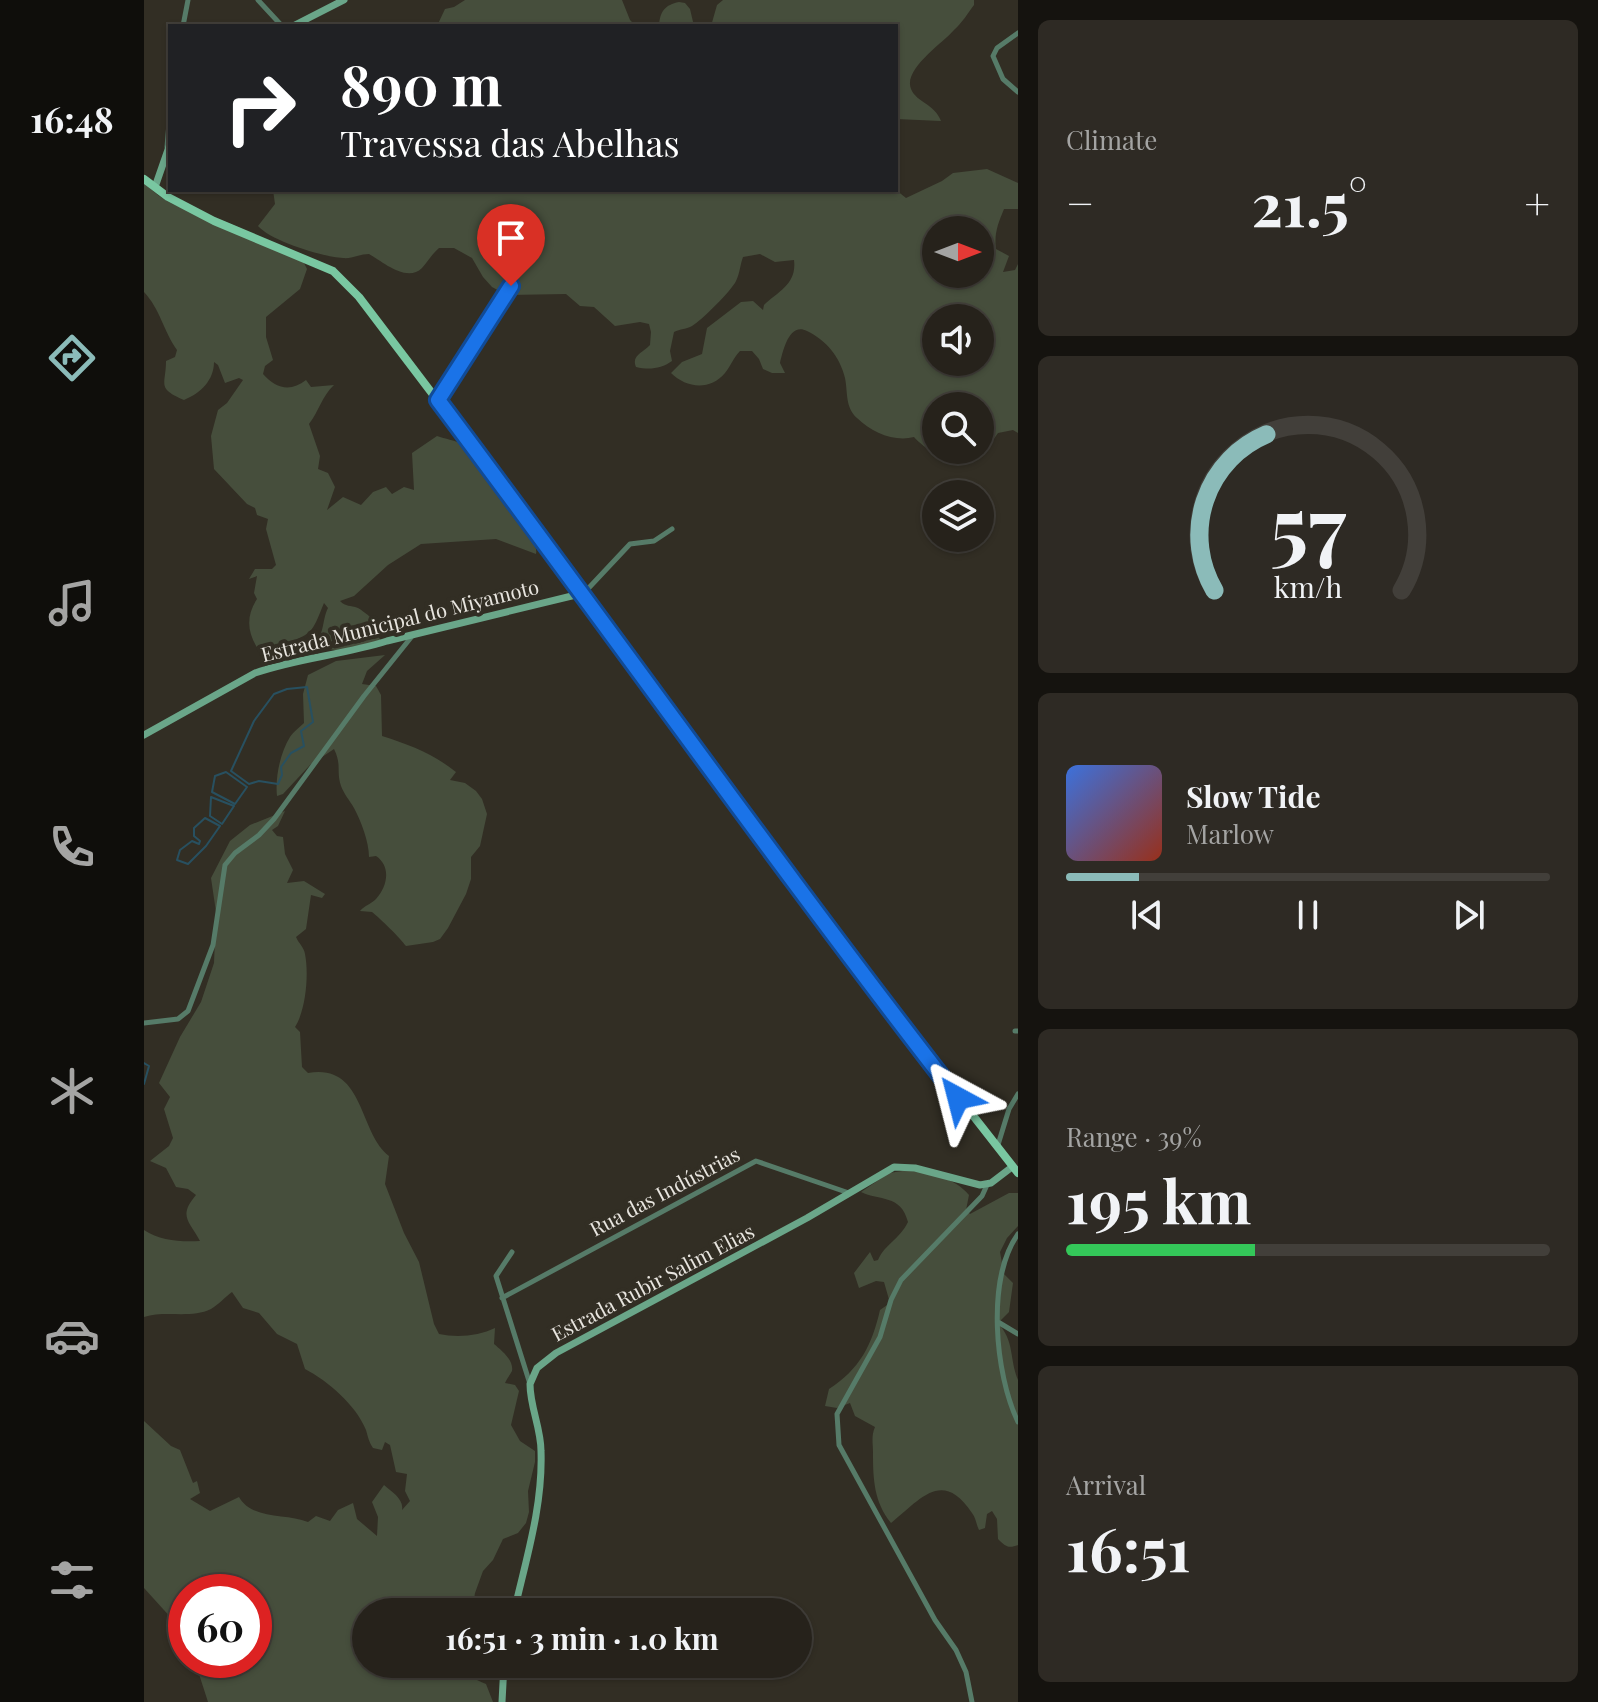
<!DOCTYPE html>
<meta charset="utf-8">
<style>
body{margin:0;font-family:"Playfair Display",serif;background:#2e2a24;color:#f1f3f6;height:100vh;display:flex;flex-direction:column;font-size:30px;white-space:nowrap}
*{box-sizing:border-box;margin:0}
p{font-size:26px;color:#a4a4a3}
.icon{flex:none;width:44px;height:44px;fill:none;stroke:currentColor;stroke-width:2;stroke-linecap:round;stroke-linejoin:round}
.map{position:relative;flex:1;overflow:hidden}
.drawer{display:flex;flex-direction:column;gap:20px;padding:20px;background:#15130f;width:580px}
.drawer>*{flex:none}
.guide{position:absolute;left:24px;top:24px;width:730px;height:168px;border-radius:0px;box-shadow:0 2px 6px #0004,0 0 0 2px #423f3a;background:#202124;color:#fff;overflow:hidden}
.needle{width:52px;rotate:90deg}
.controls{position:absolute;left:778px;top:216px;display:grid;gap:16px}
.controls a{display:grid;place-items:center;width:72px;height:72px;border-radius:50%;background:#26221b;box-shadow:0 2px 6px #0004,0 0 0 2px #423f3a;font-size:40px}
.speed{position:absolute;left:24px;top:1574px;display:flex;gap:16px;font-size:40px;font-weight:700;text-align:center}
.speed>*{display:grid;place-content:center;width:104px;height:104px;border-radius:50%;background:#26221b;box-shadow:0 2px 6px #0004,0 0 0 2px #423f3a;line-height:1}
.speed .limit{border:12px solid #d22;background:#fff;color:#111}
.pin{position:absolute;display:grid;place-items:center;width:68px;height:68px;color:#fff;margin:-82px -34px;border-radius:50% 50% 50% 0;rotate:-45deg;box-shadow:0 0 8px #0007}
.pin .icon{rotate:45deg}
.me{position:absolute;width:88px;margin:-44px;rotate:322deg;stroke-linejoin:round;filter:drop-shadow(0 0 6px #0008)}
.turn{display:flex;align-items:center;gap:28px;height:168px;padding:0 40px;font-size:36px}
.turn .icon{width:104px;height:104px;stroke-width:2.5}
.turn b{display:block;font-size:56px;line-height:68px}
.big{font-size:60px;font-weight:700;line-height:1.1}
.drawer .card{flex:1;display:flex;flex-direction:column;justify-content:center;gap:12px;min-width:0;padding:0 28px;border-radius:12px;background:#2e2a24}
.drawer .dial{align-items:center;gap:0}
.dial svg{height:208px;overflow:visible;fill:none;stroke:#423f3a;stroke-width:7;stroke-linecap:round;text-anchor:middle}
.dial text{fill:#f1f3f6;stroke:none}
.song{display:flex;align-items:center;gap:24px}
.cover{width:96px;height:96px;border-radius:12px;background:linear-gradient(135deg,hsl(220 70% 55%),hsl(10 70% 35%))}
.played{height:8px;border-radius:4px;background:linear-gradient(90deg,#8bbbb9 15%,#423f3a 15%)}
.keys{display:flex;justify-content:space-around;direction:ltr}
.heat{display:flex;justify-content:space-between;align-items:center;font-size:44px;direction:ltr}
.charge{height:12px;border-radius:6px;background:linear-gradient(90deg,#34c759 39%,#423f3a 0)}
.trip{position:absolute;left:208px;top:1598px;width:460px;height:80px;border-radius:40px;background:#26221b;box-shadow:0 2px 6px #0004,0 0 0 2px #423f3a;font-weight:700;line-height:80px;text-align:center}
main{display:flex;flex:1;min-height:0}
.menu{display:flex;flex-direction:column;width:144px;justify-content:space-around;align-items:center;background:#0f0e0b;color:#a4a4a3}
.menu .icon{width:56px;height:56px}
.menu .current{color:#8bbbb9}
.menu b{font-size:36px;color:#f1f3f6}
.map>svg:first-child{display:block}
.green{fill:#464e3c;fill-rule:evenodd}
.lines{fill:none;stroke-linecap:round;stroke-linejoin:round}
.stream{stroke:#285060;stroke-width:2}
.street{stroke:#567b68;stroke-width:5}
.secondary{stroke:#6aa689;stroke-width:7}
.primary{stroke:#79c7a1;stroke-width:8}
.route-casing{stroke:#114b97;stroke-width:20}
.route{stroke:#1a73e8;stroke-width:14}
.labels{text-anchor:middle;stroke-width:8;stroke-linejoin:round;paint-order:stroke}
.street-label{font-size:20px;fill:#e8e5df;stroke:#322e24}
</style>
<main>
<nav class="menu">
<b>16:48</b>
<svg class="icon current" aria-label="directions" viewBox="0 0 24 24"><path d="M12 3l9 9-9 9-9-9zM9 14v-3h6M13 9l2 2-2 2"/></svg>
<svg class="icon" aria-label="music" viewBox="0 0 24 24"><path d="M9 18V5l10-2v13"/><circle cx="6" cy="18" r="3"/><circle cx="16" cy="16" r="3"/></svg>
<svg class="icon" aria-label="phone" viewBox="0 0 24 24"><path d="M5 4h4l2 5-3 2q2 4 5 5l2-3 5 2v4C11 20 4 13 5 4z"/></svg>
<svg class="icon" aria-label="climate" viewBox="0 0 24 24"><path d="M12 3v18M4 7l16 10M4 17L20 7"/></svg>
<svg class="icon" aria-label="car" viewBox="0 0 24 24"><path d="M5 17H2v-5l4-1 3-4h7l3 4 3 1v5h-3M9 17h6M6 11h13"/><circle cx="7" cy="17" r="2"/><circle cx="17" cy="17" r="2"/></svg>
<svg class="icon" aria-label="filters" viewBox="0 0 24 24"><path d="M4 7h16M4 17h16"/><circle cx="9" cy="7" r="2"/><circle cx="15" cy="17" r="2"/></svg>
</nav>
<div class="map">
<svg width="874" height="1702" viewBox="0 0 874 1702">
<rect width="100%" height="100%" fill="#322e24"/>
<path class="green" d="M321 0H478L486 20 492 26H293L301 9 310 7Z
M579 0H830V5C824 13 818 23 810 30 799 43 759 69 767 89 773 103 790 103 797 121L752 119V26H567L573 5Z
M535 2 541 3 546 9 550 26H515C516 11 521 5 535 2Z
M843 169 874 183V209H860C854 224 850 233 852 249L865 256 859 272 871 270 874 264V433L869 430 854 433 844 447 836 439V406H792V450H825C812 469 781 450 770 437 751 442 728 433 713 418 701 407 704 393 701 378 696 357 682 340 663 331 645 322 639 351 636 363L641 373H628L619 369 615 359 608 351H596C589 358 587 366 581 373 566 391 542 388 527 373L538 362 558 354 563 328 597 302 609 301 619 310 620 305C635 291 653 284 650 260L631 262 616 254 599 257C596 265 596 273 592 281 588 290 557 321 548 326 543 329 536 329 530 332L526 351 528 361C517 369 505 370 492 367 487 355 499 353 506 345L507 332 505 324 496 322 471 326 450 307 436 306 422 294 363 295 348 287 339 277 328 258 310 248H295C288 254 284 261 278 268 263 283 239 262 225 254 216 254 208 259 199 258 179 257 127 241 114 226L131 204 129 190H752L762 198 798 181 809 173ZM792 230H836V274H792ZM792 318H836V362H792Z
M0 183C28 210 43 208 77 220 105 230 133 249 160 263L163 269 156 289 122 317V337L129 360 121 366 119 374C132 389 147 392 162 380L167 387 190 385C178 396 175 411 165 424L176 456 174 469 184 473 191 487 183 510 199 497 217 505 229 492 242 487 248 494 260 487 270 490 268 453 293 436C301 439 311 440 317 444 335 456 397 535 392 554L352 539 277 544 244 565 210 596 196 601C202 607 206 605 214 608 221 612 234 623 237 630L235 638 240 643 197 651 166 646C182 636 177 622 184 608L180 603C167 635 169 633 137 645 127 648 124 655 114 649 103 632 102 616 113 599L110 593 113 576 105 579 111 569H128L132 565 122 529 124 519 113 515 111 508 103 504 70 469 67 436 74 410 83 403 99 380 95 378 81 383 74 365 70 362C70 380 57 393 40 400 12 388 22 385 22 361L31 357 33 350C20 332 16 309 0 292Z
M241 655 223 671 218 684 232 686 237 695 238 736C266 745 288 753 312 772L306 780 321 783 332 791 338 799 343 814 336 846 327 857V879L322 894 304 928 296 939 289 942 262 946C256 938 237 919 228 912L216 911C220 906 227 904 232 899 244 886 247 866 232 856L225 857C225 842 217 821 210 808 206 801 200 794 197 786 192 771 198 765 190 749L166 765 139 794 133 796C131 778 136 753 146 737 149 732 155 728 160 723L159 694 164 675 192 661Z
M141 811 134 826 128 830 133 836 139 837 141 854 149 870 143 883 160 881 181 894 178 898 167 895 162 929 152 937C155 944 160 947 161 954 165 974 162 1010 151 1027L156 1032 158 1067 164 1073C221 1063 214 1132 245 1156L241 1184 260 1233 275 1262 290 1324 295 1334C313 1338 335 1336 351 1328L350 1344C357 1350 370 1360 368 1371 366 1375 363 1378 361 1383L371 1385 375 1391 367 1425 376 1441 391 1451V1462L384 1491 385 1512 382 1523 374 1533 359 1539 349 1560 339 1571 331 1593 328 1612H222V1664H316C324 1676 330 1679 342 1684L349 1702H64L55 1674 57 1660H110V1592H42V1628L29 1620 0 1588V1421L27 1446 36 1450 49 1483 53 1481 56 1493 46 1499 66 1511 95 1497C108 1520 142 1513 164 1522L172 1516 186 1521 194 1510 209 1503 213 1519 233 1536 234 1517 228 1502 240 1485C248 1492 260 1499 258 1510L266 1501 261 1491 263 1474 252 1472 246 1445 241 1442 238 1450 229 1448C225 1442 224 1437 222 1430 212 1405 184 1381 161 1369L153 1344 133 1334 115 1313 99 1308 88 1292C81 1297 74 1305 67 1309 47 1319 21 1310 0 1317V1230C16 1241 37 1242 56 1241 45 1221 34 1216 52 1195L44 1189 32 1187 22 1168 6 1161 25 1146 29 1138 20 1109 26 1097 15 1083 36 1037 57 1002 70 963 72 912 67 878 86 841 106 825Z
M765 1170C787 1174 810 1177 825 1195L822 1210 826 1214 865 1193H874V1226L863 1238 856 1252 860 1274 869 1283 865 1312 854 1323C871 1342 865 1358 874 1380V1545C864 1549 861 1546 854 1539L853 1519 848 1511 843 1514 841 1528 835 1530C832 1524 832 1518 828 1513 798 1468 776 1500 747 1523 730 1502 729 1479 729 1453 729 1443 727 1436 731 1427L711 1416 706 1403 693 1408 681 1406 685 1389C716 1369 728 1345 736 1310L746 1303 740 1282 732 1281 715 1288 710 1273 726 1252 730 1261 734 1260C741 1244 755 1240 764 1222 757 1194 735 1201 717 1192L745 1173Z"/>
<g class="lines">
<path class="stream" d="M163 687 169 722 157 731 160 746 147 753 137 767 138 775 134 784 115 781 105 784 87 771 110 721 130 694 143 689Z
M82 772 103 787 91 804 68 792 71 776Z
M67 797 90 806 78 824 66 816Z
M61 818 76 826 62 846 44 864 33 860 36 850 48 841 55 844 56 841 50 836V828Z
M0 1063 5 1066 0 1084"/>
<path class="street" d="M114 0 138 26
M39 26 44 0
M874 33 853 48 849 56 859 79 874 92
M23 147 26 111
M294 400 367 286
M440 593 486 544 510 541 528 529
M0 1023 34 1019 44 1011 69 945 81 865 91 853 115 835 130 819 220 696 269 635
M871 1031H874
M853 1148 865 1109 874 1094
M874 1234C842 1279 851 1374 874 1422
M368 1252 352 1276 386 1384
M358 1298 612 1161 705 1193
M854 1322 874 1334
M828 1702 822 1672 812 1650 791 1620 695 1445 693 1414 736 1337 747 1300 757 1280 838 1196 843 1185"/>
<path class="secondary" d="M149 26 200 0
M11 187 26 144
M0 735 111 673C154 658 199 655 243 641L440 593
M370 1612C382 1559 399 1506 397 1451 397 1428 386 1407 386 1384L393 1368 412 1353 663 1218 750 1167 771 1168 836 1185 847 1183 868 1167
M358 1702 360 1664"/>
<path class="primary" d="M0 179 24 197 70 221 189 271 215 297 435 587 737 998 874 1173"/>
</g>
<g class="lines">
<defs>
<path id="route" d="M367 286 294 400C468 632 636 869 814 1098"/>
</defs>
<use href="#route" class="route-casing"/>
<use href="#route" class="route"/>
</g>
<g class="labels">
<g class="street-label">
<text transform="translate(256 621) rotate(-14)" y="7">Estrada Municipal do Miyamoto</text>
<text transform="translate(521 1192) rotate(-28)" y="7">Rua das Indústrias</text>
<text transform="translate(509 1283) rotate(-28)" y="7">Estrada Rubir Salim Elias</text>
</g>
</g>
</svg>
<div class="controls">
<a><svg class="needle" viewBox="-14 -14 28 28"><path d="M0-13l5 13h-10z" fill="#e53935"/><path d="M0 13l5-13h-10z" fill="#a4a4a3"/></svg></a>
<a><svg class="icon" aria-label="sound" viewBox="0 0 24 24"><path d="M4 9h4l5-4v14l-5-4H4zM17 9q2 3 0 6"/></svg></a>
<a><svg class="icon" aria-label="search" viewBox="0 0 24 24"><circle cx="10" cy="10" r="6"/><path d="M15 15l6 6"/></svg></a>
<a><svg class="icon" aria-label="layers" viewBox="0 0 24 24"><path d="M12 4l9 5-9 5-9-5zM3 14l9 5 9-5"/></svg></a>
</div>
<div class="speed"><div class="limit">60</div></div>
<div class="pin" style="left:367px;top:286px;background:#d93025"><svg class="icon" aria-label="arrive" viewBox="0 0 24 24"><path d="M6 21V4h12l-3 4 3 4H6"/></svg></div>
<svg class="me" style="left:814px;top:1098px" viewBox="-20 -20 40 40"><path d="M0-17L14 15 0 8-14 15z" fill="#1a73e8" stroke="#fff" stroke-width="4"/></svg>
<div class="trip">16:51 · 3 min · 1.0 km</div>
<div class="guide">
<div class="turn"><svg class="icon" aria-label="right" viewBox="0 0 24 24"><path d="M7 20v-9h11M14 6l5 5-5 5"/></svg><div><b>890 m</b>Travessa das Abelhas</div></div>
</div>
</div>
<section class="drawer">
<div class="card"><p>Climate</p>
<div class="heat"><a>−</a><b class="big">21.5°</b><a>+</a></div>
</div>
<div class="card dial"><svg viewBox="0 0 100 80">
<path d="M14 69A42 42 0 1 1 86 69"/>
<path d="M14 69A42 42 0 0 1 34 9" stroke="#8bbbb9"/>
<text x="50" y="56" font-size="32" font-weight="700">57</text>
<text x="50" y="72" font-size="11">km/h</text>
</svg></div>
<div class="card">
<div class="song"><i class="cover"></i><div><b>Slow Tide</b><p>Marlow</p></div></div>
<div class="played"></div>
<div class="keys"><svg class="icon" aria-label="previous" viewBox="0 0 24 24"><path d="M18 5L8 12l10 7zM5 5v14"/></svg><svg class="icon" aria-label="pause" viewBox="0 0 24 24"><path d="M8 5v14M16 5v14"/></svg><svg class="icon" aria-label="next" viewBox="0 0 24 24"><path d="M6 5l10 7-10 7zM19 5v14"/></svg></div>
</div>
<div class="card"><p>Range · 39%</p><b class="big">195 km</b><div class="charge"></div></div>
<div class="card"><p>Arrival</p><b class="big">16:51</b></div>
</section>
</main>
